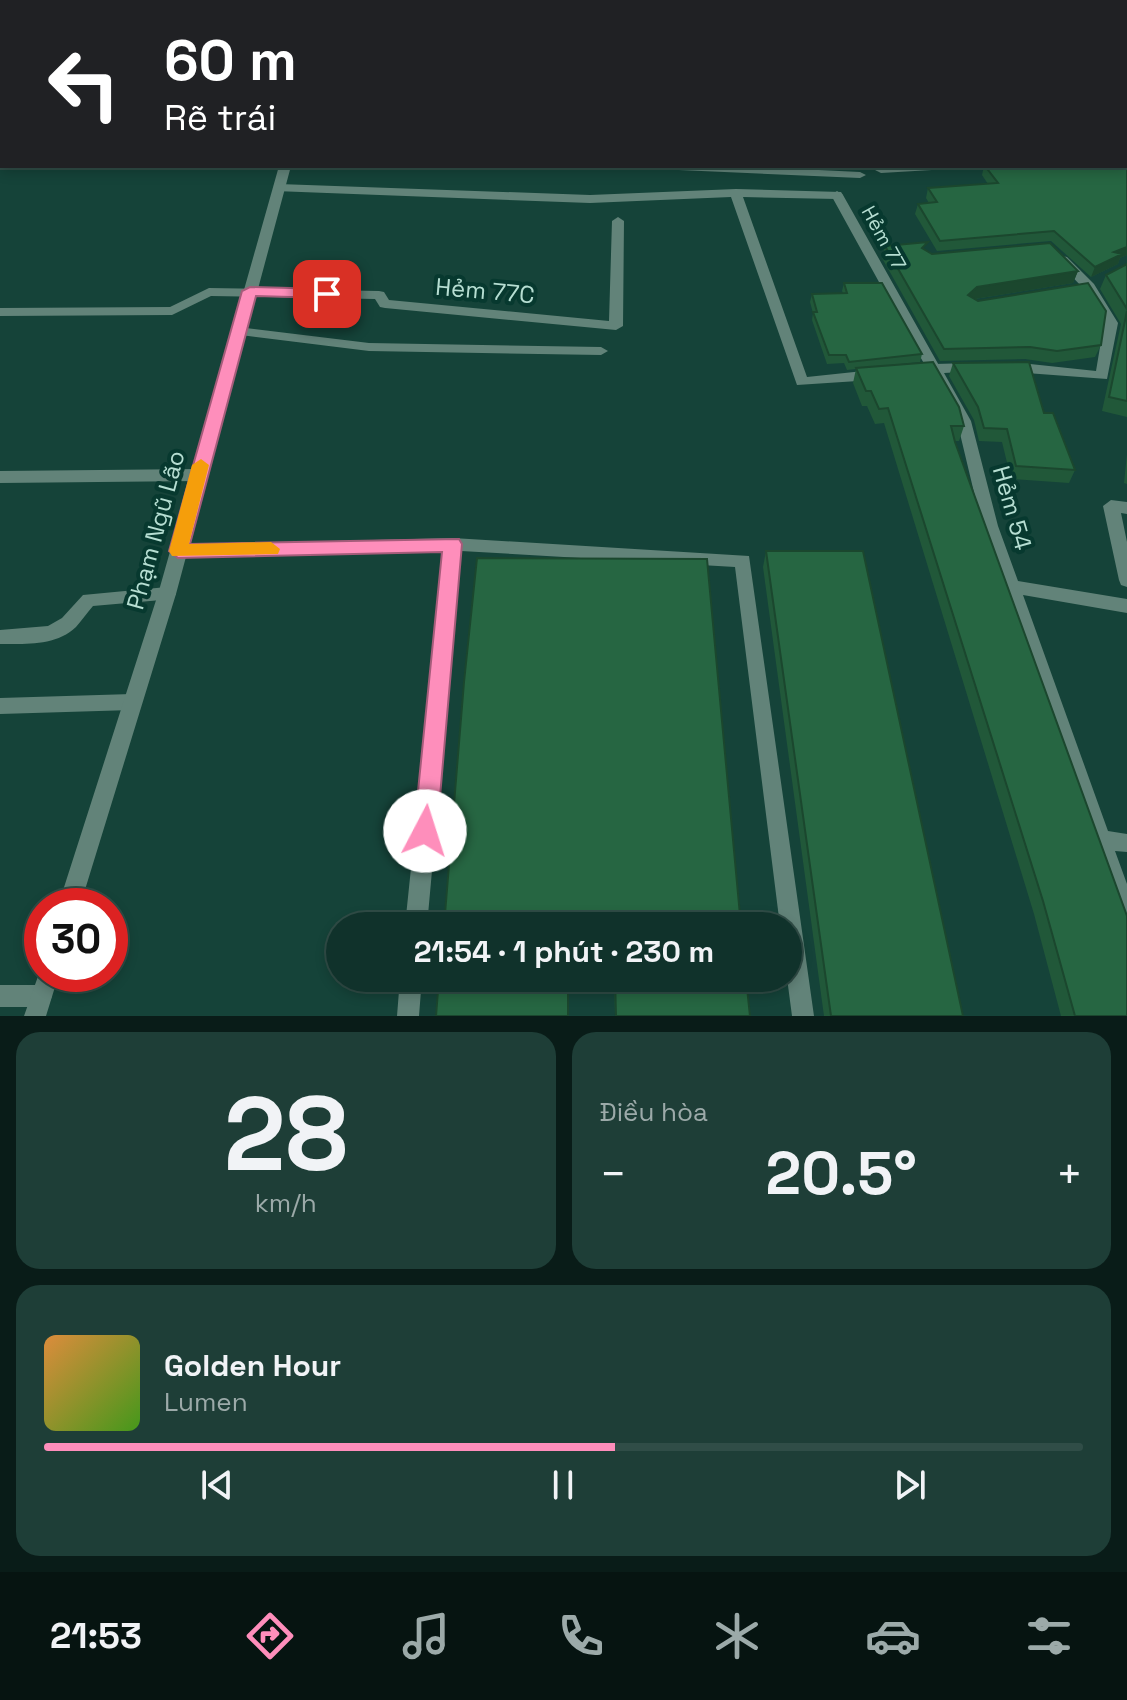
<!DOCTYPE html>
<html lang="vi">
<meta charset="utf-8">
<style>
body{margin:0;font-family:"Space Grotesk",sans-serif;background:#1e3e37;color:#f1f3f6;height:100vh;display:flex;flex-direction:column;font-size:30px;white-space:nowrap}
*{box-sizing:border-box;margin:0}
p{font-size:26px;color:#9caaa9}
.icon{flex:none;width:44px;height:44px;fill:none;stroke:currentColor;stroke-width:2;stroke-linecap:round;stroke-linejoin:round}
.map{position:relative;height:1016px;overflow:hidden}
.details{display:flex;flex-direction:column;gap:16px;padding:16px;background:#091c18;flex:1}
.details>*{flex:none}
.banner{position:absolute;left:0px;top:0px;width:1128px;height:168px;box-shadow:0 4px 12px #0003,0 0 0 2px #304d47;background:#202124;color:#fff;overflow:hidden}
.speed{position:absolute;left:24px;top:888px;display:flex;gap:16px;font-size:40px;font-weight:700;text-align:center}
.speed>*{display:grid;place-content:center;width:104px;height:104px;border-radius:50%;background:#10322b;box-shadow:0 4px 12px #0003,0 0 0 2px #304d47;line-height:1}
.speed .limit{border:12px solid #d22;background:#fff;color:#111}
.pin{position:absolute;display:grid;place-items:center;width:68px;height:68px;color:#fff;margin:-34px;border-radius:16px;box-shadow:0 4px 12px #0006}
.me{position:absolute;width:88px;margin:-44px;rotate:5deg;stroke-linejoin:round;filter:drop-shadow(0 0 6px #0008)}
.turn{display:flex;align-items:center;gap:28px;height:168px;padding:0 32px;font-size:36px}
.turn .icon{width:104px;height:104px;stroke-width:2.5}
.turn b{display:block;font-size:56px;line-height:68px}
.big{font-size:60px;font-weight:800;line-height:1.1}
.details .tile{flex:1;display:flex;flex-direction:column;justify-content:center;gap:12px;min-width:0;padding:0 28px;border-radius:24px;background:#1e3e37}
.details .dial{align-items:center;gap:0}
.dial b{font-size:104px;line-height:1}
.song{display:flex;align-items:center;gap:24px}
.cover{width:96px;height:96px;border-radius:12px;background:linear-gradient(135deg,hsl(30 70% 55%),hsl(100 70% 35%))}
.played{height:8px;border-radius:4px;background:linear-gradient(90deg,#fe8ebb 55%,#304d47 55%)}
.keys{display:flex;justify-content:space-around;direction:ltr}
.heat{display:flex;justify-content:space-between;align-items:center;font-size:44px;direction:ltr}
.details .tiles{flex:1;display:grid;gap:16px;grid-template-columns:1fr 1fr}
.tile:last-child{grid-column:span 2}
.trip{position:absolute;left:326px;top:912px;width:476px;height:80px;border-radius:40px;background:#10322b;box-shadow:0 4px 12px #0003,0 0 0 2px #304d47;font-weight:800;line-height:80px;text-align:center}
.menu{display:flex;height:128px;justify-content:space-around;align-items:center;background:#061411;color:#9caaa9}
.menu .icon{width:56px;height:56px}
.menu .current{color:#fe8ebb}
.menu b{font-size:36px;color:#f1f3f6}
.map>svg:first-child{display:block}
.lines{fill:none;stroke-linecap:round;stroke-linejoin:round}
.service{fill:#628379;fill-rule:evenodd}
.minor{fill:#628379;fill-rule:evenodd}
.tertiary{fill:#628379;fill-rule:evenodd}
.wall{fill:#215839}
.shaded-wall{fill:#1b472e}
.building{fill:#266642;stroke:#1b472e;stroke-width:2}
.route{fill:#fe8ebb;stroke:#a55c7a;stroke-width:2}
.slow{fill:#f59e0b}
.labels{text-anchor:middle;stroke-width:8;stroke-linejoin:round;paint-order:stroke}
.far-street-label{font-size:20px;fill:#b6ded2;stroke:#07392f}
.street-label{font-size:24px;fill:#b6ded2;stroke:#07392f}
</style>
<div class="map">
<svg width="1127" height="1016" viewBox="0 0 1127 1016">
<rect width="100%" height="100%" fill="#154339"/>
<g class="lines">
<path class="service" d="M837 191 843 195 941 369 939 372 934 374 927 369 831 195Z
M238 327 369 343 601 347 608 351 601 355 369 351 233 334 231 331 233 328Z
M198 469 206 475 198 481 0 483V471Z
M132 694 139 696 141 702 139 708 132 710 0 714V698Z
M0 985H41L49 988 52 996 49 1004 41 1007H0Z"/>
<path class="minor" d="M813 0H829L811 2Z
M1043 0H1056L1041 2Z
M1127 40V47H1126V40Z
M650 166H735L860 172 866 175 860 178 656 169Z
M890 166H955L949 169 881 173 875 170Z
M279 184 590 195 736 189 841 192 843 195 837 199 743 197 807 377 873 370 880 375 873 380 797 385 731 197 590 203 275 191 273 188Z
M618 217 624 221 623 326 616 330 385 308 380 307 375 299 211 296 172 315 0 316V308L170 307 209 288 379 291 384 292 389 300 609 321 612 221Z
M1062 256 1067 257 1094 284 1118 323 1107 379 1012 372 1005 367 1012 362 1096 371 1104 323 1084 289 1056 260Z
M973 363 978 365 980 368 978 371 944 373 971 421 998 526 1018 581 1127 599V613L1023 595 1108 831 1127 834V852L1115 851 1127 884V924L1119 921 1116 914 982 526 957 421 927 369 934 364Z
M1111 500 1127 502V514L1121 513 1127 542V587L1121 585 1119 580 1103 506Z
M453 538 749 556 814 1016H792L787 978 788 926H780L735 567 461 551 427 926H405L444 550 178 557 172 555 170 551 172 547 178 545Z
M167 587 173 589 176 594 173 599 93 606C87 613 82 620 76 627 56 646 26 644 0 644V630L48 626 62 618 83 595Z
M400 978H422L419 1016H397Z"/>
<path class="tertiary" d="M329 0H339L328 2Z
M0 13H2V19H0Z
M279 166H291L176 594 80 906H58L158 594Z
M42 965V974H59L46 1016H24Z"/>
</g>
<path class="wall" d="M1127 97V255L1120 258 1118 264 1091 277 1051 241 937 251 915 214 918 204 929 203 926 198 928 188 988 184 982 175 984 166H1126Z
M885 246 926 250 932 254 1078 271 1073 283 975 299 1101 345 1095 357 1052 363 1025 359 940 361 882 258Z
M1127 264V417L1102 411 1121 324 1100 289 1106 275Z
M844 283 922 354 920 362 882 366 964 426 959 441H955L1127 1016H1061L1034 914 884 423 875 424 867 406H862L853 383 856 369 847 370 844 363 827 364 812 320 813 313 810 302 812 294 843 293 842 291Z
M953 363 1044 413 1075 470 1069 483 1011 479 1002 442 979 441 974 420 949 376Z
M1127 454V484L1124 483Z
M766 551 963 1016H824L763 567Z
M614 978H746L750 1016H615Z"/>
<path class="shaded-wall" d="M1127 247V255L1120 258 1118 264 1091 277 1095 267 1114 252Z
M1078 271 1073 283 974 299 968 295 977 287Z"/>
<path class="building" d="M1126 97H1127V247L1114 252 1122 254 1095 267 1054 231 940 241 918 204 937 202 928 188 998 183 985 166H1126Z
M928 242 922 248 932 254 1050 243 1078 271 977 287 968 295 978 301 1088 283 1106 311 1101 345 1057 351 1030 347 944 349 885 246Z
M1127 264V309L1106 275Z
M844 283H882L922 354 849 362 846 355H829L813 312H817L812 294 847 293Z
M1127 311V401L1109 397Z
M933 362 959 407 964 426H951L955 442 1127 916V1016H1075L1043 901 888 408 879 409 871 391H866L856 368Z
M1029 362 1044 413H1053L1075 470 1016 466 1007 429 984 428 978 407 953 363Z
M766 551H863L963 1016H831Z
M477 558 707 559 741 926H444L464 682Z
M439 978H568V1016H436Z
M615 978H746L750 1016H616Z"/>
<path class="route" d="M250 287 327 289 335 294 327 298 256 296 190 544 459 539 462 544 437 831 434 838 425 841 417 838 414 831 442 552 178 558 169 551 242 291Z"/>
<path class="slow" d="M201 459 209 465 189 544 271 542 280 549 278 554 172 556 169 551 192 465Z"/>
<g class="labels">
<g class="far-street-label">
<text transform="translate(884 238) rotate(61)" y="7">Hẻm 77</text>
</g>
<g class="street-label">
<text transform="translate(485 291) rotate(5)" y="8">Hẻm 77C</text>
<text transform="translate(1012 508) rotate(74)" y="8">Hẻm 54</text>
<text transform="translate(156 530) rotate(-75)" y="8">Phạm Ngũ Lão</text>
</g>
</g>
</svg>
<div class="speed"><div class="limit">30</div></div>
<div class="pin" style="left:327px;top:294px;background:#d93025"><svg class="icon" aria-label="arrive" viewBox="0 0 24 24"><path d="M6 21V4h12l-3 4 3 4H6"/></svg></div>
<svg class="me" style="left:425px;top:831px" viewBox="-20 -20 40 40"><circle r="19" fill="#fff"/><path d="M0-13L10 11 0 6-10 11z" fill="#fe8ebb"/></svg>
<div class="trip">21:54 · 1 phút · 230 m</div>
<div class="banner">
<div class="turn"><svg class="icon" aria-label="left" viewBox="0 0 24 24"><path d="M17 20v-9H6M10 6l-5 5 5 5"/></svg><div><b>60 m</b>Rẽ trái</div></div>
</div>
</div>
<section class="details">
<div class="tiles">
<div class="tile dial"><b>28</b><p>km/h</p></div>
<div class="tile"><p>Điều hòa</p>
<div class="heat"><a>−</a><b class="big">20.5°</b><a>+</a></div>
</div>
<div class="tile">
<div class="song"><i class="cover"></i><div><b>Golden Hour</b><p>Lumen</p></div></div>
<div class="played"></div>
<div class="keys"><svg class="icon" aria-label="previous" viewBox="0 0 24 24"><path d="M18 5L8 12l10 7zM5 5v14"/></svg><svg class="icon" aria-label="pause" viewBox="0 0 24 24"><path d="M8 5v14M16 5v14"/></svg><svg class="icon" aria-label="next" viewBox="0 0 24 24"><path d="M6 5l10 7-10 7zM19 5v14"/></svg></div>
</div>
</div>
</section>
<nav class="menu">
<b>21:53</b>
<svg class="icon current" aria-label="directions" viewBox="0 0 24 24"><path d="M12 3l9 9-9 9-9-9zM9 14v-3h6M13 9l2 2-2 2"/></svg>
<svg class="icon" aria-label="music" viewBox="0 0 24 24"><path d="M9 18V5l10-2v13"/><circle cx="6" cy="18" r="3"/><circle cx="16" cy="16" r="3"/></svg>
<svg class="icon" aria-label="phone" viewBox="0 0 24 24"><path d="M5 4h4l2 5-3 2q2 4 5 5l2-3 5 2v4C11 20 4 13 5 4z"/></svg>
<svg class="icon" aria-label="climate" viewBox="0 0 24 24"><path d="M12 3v18M4 7l16 10M4 17L20 7"/></svg>
<svg class="icon" aria-label="car" viewBox="0 0 24 24"><path d="M5 17H2v-5l4-1 3-4h7l3 4 3 1v5h-3M9 17h6M6 11h13"/><circle cx="7" cy="17" r="2"/><circle cx="17" cy="17" r="2"/></svg>
<svg class="icon" aria-label="filters" viewBox="0 0 24 24"><path d="M4 7h16M4 17h16"/><circle cx="9" cy="7" r="2"/><circle cx="15" cy="17" r="2"/></svg>
</nav>
